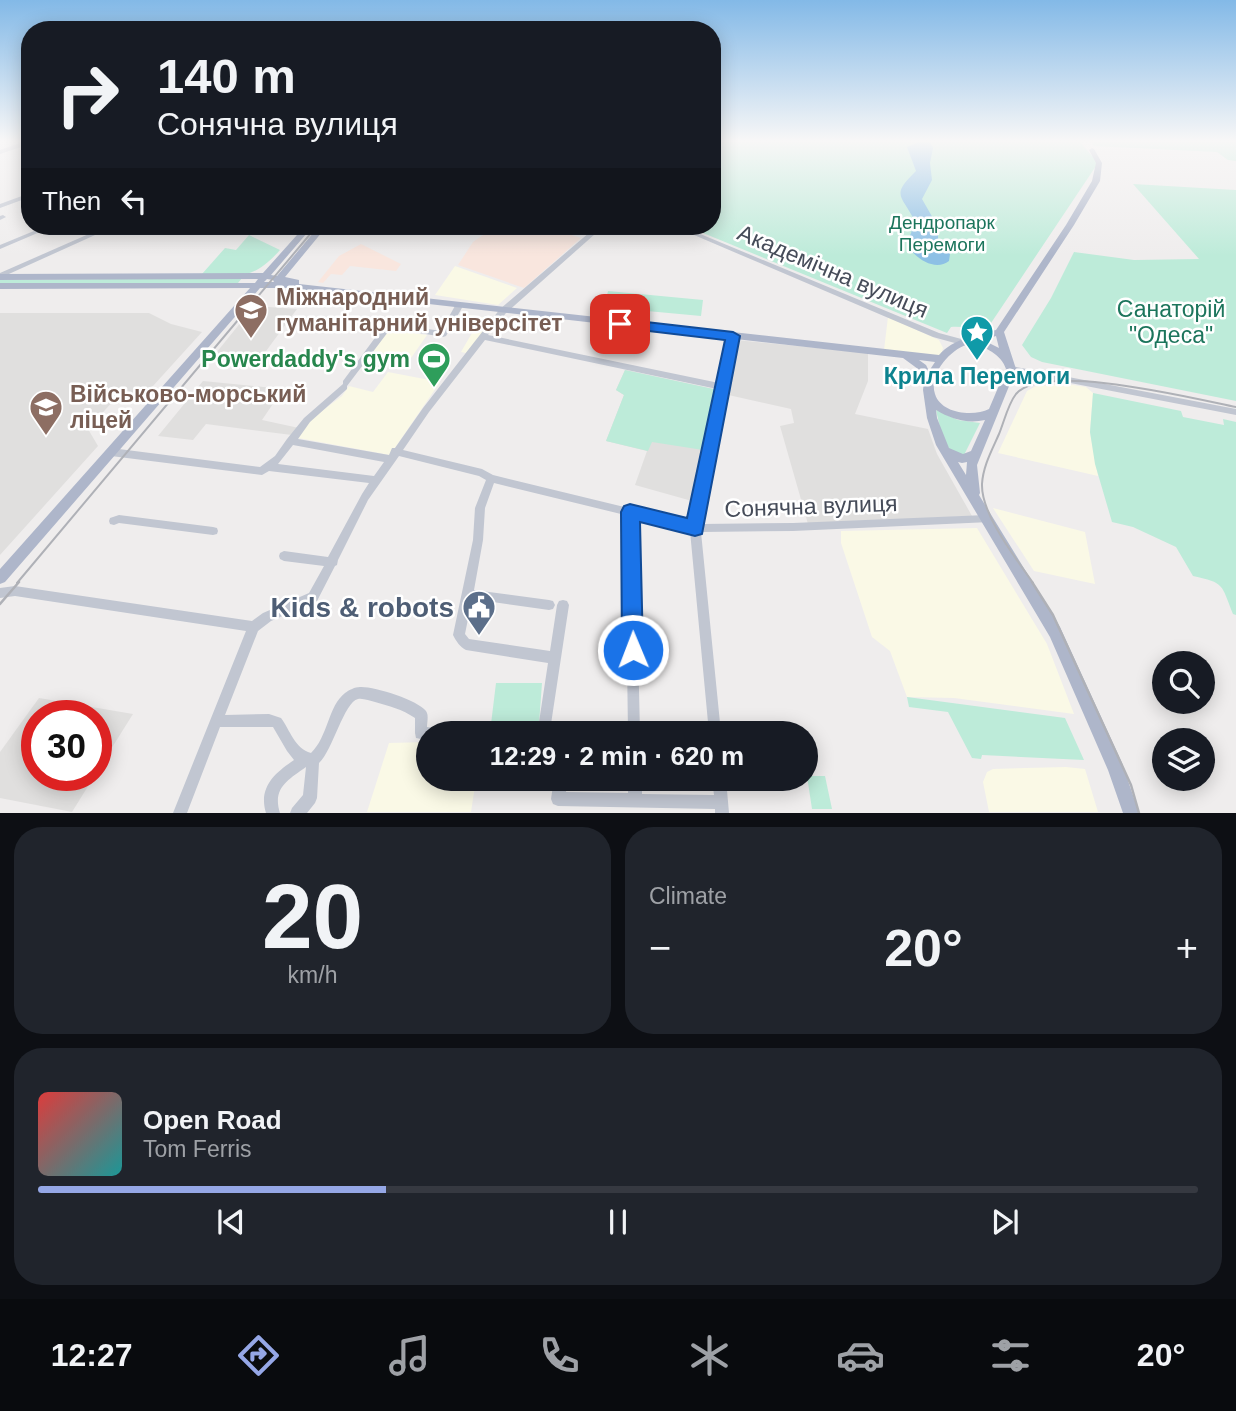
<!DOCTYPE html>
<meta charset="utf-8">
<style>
body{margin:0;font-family:Arial,sans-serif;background:#20242c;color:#f1f3f6;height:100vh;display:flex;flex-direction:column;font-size:26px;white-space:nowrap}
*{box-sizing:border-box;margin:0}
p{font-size:23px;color:#9ea1a6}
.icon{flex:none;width:38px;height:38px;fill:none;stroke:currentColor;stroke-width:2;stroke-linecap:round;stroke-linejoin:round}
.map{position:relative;height:813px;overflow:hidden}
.details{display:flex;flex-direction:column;gap:14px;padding:14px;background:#0d0f14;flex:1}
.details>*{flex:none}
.top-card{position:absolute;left:21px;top:21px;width:700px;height:214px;border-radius:28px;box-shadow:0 4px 18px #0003;background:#171b24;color:#f1f3f6;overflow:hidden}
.tools{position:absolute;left:1152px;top:651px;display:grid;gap:14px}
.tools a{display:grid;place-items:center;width:63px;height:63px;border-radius:50%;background:#171b24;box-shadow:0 4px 18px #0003;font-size:35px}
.speed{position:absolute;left:21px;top:700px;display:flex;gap:14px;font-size:35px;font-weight:700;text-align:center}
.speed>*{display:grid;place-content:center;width:91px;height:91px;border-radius:50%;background:#171b24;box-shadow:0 4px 18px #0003;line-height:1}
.speed .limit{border:10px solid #d22;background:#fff;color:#111}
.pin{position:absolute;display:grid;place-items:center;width:60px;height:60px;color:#fff;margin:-30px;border-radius:14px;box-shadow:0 4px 10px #0006}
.me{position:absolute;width:77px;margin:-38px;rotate:359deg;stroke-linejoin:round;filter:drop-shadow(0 0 5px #0008)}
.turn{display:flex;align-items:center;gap:24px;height:147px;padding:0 21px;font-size:32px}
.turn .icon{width:91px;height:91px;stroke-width:2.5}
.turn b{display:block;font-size:49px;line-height:60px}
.then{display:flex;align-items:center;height:66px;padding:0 21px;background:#0003;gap:14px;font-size:26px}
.big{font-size:52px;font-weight:700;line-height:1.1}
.details .widget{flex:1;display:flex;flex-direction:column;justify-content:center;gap:10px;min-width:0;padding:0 24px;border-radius:28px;background:#20242c}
.details .dial{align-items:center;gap:0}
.dial b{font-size:91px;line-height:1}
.song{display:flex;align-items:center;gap:21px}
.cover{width:84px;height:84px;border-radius:10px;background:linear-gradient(135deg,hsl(0 70% 55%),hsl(180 70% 35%))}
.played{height:7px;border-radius:4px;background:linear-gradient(90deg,#95a7e6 30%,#363941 30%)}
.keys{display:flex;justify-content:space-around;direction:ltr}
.heat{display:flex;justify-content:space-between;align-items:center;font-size:38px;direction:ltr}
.details .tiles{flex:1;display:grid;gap:14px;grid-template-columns:1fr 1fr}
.widget:last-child{grid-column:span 2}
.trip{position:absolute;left:416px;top:721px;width:402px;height:70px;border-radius:35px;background:#171b24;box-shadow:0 4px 18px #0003;font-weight:700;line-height:70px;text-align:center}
.dock{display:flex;height:112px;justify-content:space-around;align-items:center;background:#090b0e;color:#9ea1a6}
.dock .icon{width:49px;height:49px}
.dock .current{color:#95a7e6}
.dock b{font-size:32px;color:#f1f3f6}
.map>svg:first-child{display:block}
.commercial{fill:#faf9e6}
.education{fill:#e0dfde}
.medical{fill:#f9e6de}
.green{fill:#bdebd9}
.water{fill:#8dc0e5}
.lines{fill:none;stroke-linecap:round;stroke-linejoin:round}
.minor{fill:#c1c6d1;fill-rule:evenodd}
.major{fill:#aeb6ca;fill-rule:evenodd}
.tram-far1{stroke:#afb1b7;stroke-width:2}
.tram{stroke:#afb1b7;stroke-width:2.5}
.route{fill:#1a73e8;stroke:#114b97;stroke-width:2}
.labels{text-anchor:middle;stroke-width:5;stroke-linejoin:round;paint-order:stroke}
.far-park-label{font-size:19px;fill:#1c755c;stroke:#fff}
.street-label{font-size:23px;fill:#464c59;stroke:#fff}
.education-label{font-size:23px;font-weight:bold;fill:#785e54;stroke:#fff;text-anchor:start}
.park-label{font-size:23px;fill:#1c755c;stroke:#fff}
.leisure-label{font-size:23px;font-weight:bold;fill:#27864d;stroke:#fff;text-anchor:end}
.culture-label{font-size:23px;font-weight:bold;fill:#0d838f;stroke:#fff}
.near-service-label{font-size:28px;font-weight:bold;fill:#4e5e75;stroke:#fff;text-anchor:end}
</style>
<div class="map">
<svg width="1236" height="813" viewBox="0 0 1236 813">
<rect width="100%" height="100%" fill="#efeded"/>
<path class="commercial" d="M455 266 517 288 498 305 435 295Z
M469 315 494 319 466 353 461 352 472 333 464 330 468 323 464 322Z
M888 317 939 340 943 348 941 355 937 358 884 350Z
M389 330 427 335 411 358 373 351Z
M388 372 440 382 390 455 298 438 310 420 342 396 349 386 373 392Z
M1067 384 1086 387 1093 393 1090 432 1098 476 998 453 1027 391 1036 386Z
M993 508 1085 532 1095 584 1034 571Z
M977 528 1047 644 1074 714 954 698 907 697 890 651 872 637 841 543V531Z
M429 742V779H476L471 812H367L389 743Z
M1066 767 1085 769 1098 812H989L983 782 987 772 993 769Z"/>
<path class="education" d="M254 306 297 309 258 362 212 358Z
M0 313H149L171 324 202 332 143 397 114 400 88 429 98 446 0 555Z
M736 340 868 353V381L855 414 928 429 937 454 972 516 808 524 780 426 794 423 791 409 724 394Z
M625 370 718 390 692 501 635 485 647 451 606 441 624 395 616 390Z
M203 381 283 389 262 420 299 428 292 435 206 424 193 440 158 436Z
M39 698 133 714 96 773V716H37V775H95L72 812 0 798V752Z"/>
<path class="medical" d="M496 226 522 233 530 226H561L556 230 581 238 524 288 458 265 473 242Z
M361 244 401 264 396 271 350 266 342 275 331 274 323 283 318 282 339 256Z"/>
<path class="green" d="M712 142H1080L1098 163 987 329C975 330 964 326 951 327L947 333 686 226H712Z
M1091 142H1236V161L1228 160 1217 152 1094 146Z
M1133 184 1236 190V401L1042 362 1031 357 1022 345 1051 298 1074 252 1134 260 1199 259Z
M249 235 280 250C252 281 241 275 202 274L225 248 236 250Z
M242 278 238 283 0 285V280Z
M608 291 703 300 701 316 604 307Z
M625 370 718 390 703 450 652 442 648 451 606 441 624 395 616 390Z
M1093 393 1181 411 1183 417 1224 425 1223 419 1236 422V615L1233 614C1221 584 1225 583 1193 576L1176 547 1133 527 1112 522 1095 464 1090 432Z
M936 410 958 420 980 423 964 455 952 454 942 436Z
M496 683H542L539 724H491Z
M907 697 1065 718 1084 760 982 755 981 759 972 758 948 712 909 707Z
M807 776H825L832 809H812Z"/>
<path class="water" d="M919 142H930L933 148 930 163 932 180 922 199 938 227V238L950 254 949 261C935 272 914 258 907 244L915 222C903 195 889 197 916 171L907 147Z"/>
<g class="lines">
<path class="minor" d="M23 142H30V144L0 154V150Z
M30 193V197L0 208V204Z
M3 215 6 217 0 220V216Z
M46 226H54L0 249V245Z
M107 226H115L0 278V273Z
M597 226H604L506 313 488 335 719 383 729 336 733 333 736 334 737 336 703 501 701 524 793 523 986 515 990 516 991 519 990 522 793 531 701 532 721 733H709L690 531 635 518 640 733H628L625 515 494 483 485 508 483 540 474 590 549 600 553 601 555 605 553 609 549 610 472 599 465 634 469 639 550 651 557 605 559 601 563 600 567 601 569 605 551 724 565 728 566 733H466L467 728 476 723 539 722 548 663 466 650C460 647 456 641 453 635L473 540 475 508 486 480 479 476 399 456 368 500 338 560 337 565 335 566 317 601 271 621 258 631 225 715 269 714 281 718C290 730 295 749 311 753 328 737 328 706 345 693 349 690 355 687 360 687 373 686 418 700 426 711 429 715 427 722 427 727L434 728 435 733H429V739H421L416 738 415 733V718C402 709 389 706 375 702 370 701 363 698 358 699 344 702 333 750 319 763L317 798 315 803 307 813H290L292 808 303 795 306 767C288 780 272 788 280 813H266C258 787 275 773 294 760L287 751 273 727H220L187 813H173L246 631 15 596 0 598V588L15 586 252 621 263 613 309 593 324 566 284 561 280 559 279 556 280 553 284 551 328 557 362 494 369 483 269 471 262 475 111 456 108 455 106 452 108 449 111 448 260 467 275 456 287 439 304 418 343 384V381L386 323H389L441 331 456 304H462L463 306 446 336 443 337 391 328 347 386V389L310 422 298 439 389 455 392 448H395L423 408 500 309ZM485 340 717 389 693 501 690 523 493 475 482 469 403 450 429 412ZM293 445 384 462 374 476 278 464Z
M673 226H681L939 333 965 340 966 342 962 345 933 337Z
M1011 366 1236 409V415L1008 371 1007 369 1008 367Z
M119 515 213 527 217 528 218 531 217 534 213 535 119 523 114 525 110 524 109 521 110 518Z
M554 779H568L566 792 628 793V779H642V794L714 795 712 779H726L729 813H715V809L558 806 553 804 551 799Z"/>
<path class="major" d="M1092 148 1094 149 1102 163 1100 181 1074 225 1004 332 1016 369 977 465 980 493 979 495 1060 627 1122 763 1139 813H1123L1108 770 1050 637 936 445 927 418 923 390 924 382 918 369 903 358 288 288H260L5 582 0 584V569L250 288 0 289V283H255L258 279 0 280V274L263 273 305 226H313L271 275 277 276 319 226H327L285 277 299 280V284L939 355C954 338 975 336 996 330L1066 225 1092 181 1096 163 1089 150ZM267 279 273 280 274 282H264ZM996 336 999 348 983 340ZM970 344C985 346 1002 355 1006 369L989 409C974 417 941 414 935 394 928 374 952 347 970 344ZM919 360 935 362 929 371 926 365ZM936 410C951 419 967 424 985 420L971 451 963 454 949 448 937 418ZM958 462 962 463 967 462 966 475Z"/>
<path class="tram-far1" d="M17 583 317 226
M1033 583C1016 558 981 515 982 484 983 466 992 450 999 434 1004 422 1008 404 1016 394 1044 361 1196 399 1236 407"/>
<path class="tram" d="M1032 582 1053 615 1131 785 1139 813
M0 604 19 582"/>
</g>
<linearGradient id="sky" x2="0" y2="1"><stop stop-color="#83b9e7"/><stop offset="0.55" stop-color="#f8f7f7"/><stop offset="1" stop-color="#f8f7f7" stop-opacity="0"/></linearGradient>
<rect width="1236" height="256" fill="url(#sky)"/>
<path class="route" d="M620 319 733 332 740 336 702 534 695 536 640 522 643 650 640 658 633 661 625 658 622 650 621 512 624 506 630 504 687 518 725 340 615 327 612 324Z"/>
<defs>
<symbol id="university-pin" viewBox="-11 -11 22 30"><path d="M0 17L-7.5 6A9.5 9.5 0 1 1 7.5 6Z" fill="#8d6e63" stroke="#fff"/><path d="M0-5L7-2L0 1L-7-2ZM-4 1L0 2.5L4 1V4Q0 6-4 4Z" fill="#fff"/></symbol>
<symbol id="sight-pin" viewBox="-11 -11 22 30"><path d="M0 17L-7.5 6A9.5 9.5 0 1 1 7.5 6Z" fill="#0f9aa8" stroke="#fff"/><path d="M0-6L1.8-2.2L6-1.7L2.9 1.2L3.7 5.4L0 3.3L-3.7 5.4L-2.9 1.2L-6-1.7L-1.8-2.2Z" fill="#fff"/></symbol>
<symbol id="stadium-pin" viewBox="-11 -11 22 30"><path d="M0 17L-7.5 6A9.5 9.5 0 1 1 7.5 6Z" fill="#2e9e5b" stroke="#fff"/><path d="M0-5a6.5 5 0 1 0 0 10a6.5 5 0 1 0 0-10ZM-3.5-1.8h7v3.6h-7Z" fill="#fff"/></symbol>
<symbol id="civic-pin" viewBox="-11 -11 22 30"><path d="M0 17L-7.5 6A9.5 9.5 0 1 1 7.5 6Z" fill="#5c6f8a" stroke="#fff"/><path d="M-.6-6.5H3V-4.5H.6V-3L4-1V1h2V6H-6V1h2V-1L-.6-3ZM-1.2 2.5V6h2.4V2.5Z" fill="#fff"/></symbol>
</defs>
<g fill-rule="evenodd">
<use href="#university-pin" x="232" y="291" width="38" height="52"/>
<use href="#sight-pin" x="958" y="313" width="38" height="52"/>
<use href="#stadium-pin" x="415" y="340" width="38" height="52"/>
<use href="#university-pin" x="27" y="388" width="38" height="52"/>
<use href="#civic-pin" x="460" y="588" width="38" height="52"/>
</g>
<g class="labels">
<g class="far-park-label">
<text x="942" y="229">Дендропарк<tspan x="942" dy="22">Перемоги</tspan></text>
</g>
<g class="street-label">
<text transform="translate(833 271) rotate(23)" y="8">Академічна вулиця</text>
<text transform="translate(811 506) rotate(-2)" y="8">Сонячна вулиця</text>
</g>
<g class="education-label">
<text x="276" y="305">Міжнародний<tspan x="276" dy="26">гуманітарний універсітет</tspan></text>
<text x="70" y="402">Військово-морський<tspan x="70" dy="26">ліцей</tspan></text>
</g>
<g class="park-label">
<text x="1171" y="317">Санаторій<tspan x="1171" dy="26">"Одеса"</tspan></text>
</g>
<g class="leisure-label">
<text x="410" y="367">Powerdaddy's gym</text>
</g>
<g class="culture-label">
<text x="977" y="384">Крила Перемоги</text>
</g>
<g class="near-service-label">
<text x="454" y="617">Kids &amp; robots</text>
</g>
</g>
</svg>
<div class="tools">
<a><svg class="icon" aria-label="search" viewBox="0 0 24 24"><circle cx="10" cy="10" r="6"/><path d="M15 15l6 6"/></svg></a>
<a><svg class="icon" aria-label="layers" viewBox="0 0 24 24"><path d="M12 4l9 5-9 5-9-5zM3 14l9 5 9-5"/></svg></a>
</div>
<div class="speed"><div class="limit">30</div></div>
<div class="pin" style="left:620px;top:324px;background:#d93025"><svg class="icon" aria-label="arrive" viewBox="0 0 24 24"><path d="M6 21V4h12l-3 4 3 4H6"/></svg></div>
<svg class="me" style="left:633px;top:650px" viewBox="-20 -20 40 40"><circle r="17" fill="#1a73e8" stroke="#fff" stroke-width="3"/><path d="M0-11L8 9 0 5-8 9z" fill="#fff"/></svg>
<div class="trip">12:29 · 2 min · 620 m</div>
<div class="top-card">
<div class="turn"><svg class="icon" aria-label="right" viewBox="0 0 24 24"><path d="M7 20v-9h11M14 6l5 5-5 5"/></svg><div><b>140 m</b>Сонячна вулиця</div></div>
<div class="then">Then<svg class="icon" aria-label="left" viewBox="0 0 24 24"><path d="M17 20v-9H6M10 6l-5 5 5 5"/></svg></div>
</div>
</div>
<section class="details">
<div class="tiles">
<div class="widget dial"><b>20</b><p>km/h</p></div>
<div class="widget"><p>Climate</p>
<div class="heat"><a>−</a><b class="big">20°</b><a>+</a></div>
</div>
<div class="widget">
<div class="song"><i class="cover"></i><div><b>Open Road</b><p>Tom Ferris</p></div></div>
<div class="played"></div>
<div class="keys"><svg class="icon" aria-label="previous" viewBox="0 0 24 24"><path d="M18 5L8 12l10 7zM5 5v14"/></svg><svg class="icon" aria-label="pause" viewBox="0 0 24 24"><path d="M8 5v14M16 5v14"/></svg><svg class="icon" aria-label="next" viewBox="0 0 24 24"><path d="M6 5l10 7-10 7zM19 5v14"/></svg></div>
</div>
</div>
</section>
<nav class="dock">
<b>12:27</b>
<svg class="icon current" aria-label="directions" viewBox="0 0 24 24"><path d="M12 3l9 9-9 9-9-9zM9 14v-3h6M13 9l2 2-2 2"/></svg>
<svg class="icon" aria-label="music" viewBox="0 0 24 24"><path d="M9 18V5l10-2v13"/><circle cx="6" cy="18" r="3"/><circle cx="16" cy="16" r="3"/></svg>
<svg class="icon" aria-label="phone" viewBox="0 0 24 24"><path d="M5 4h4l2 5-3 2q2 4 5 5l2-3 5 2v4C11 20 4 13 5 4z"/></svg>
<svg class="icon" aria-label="climate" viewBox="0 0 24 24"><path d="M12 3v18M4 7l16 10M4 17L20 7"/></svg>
<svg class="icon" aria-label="car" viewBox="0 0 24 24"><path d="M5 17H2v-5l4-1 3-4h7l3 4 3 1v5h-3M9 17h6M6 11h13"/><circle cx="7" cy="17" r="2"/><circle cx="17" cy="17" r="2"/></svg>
<svg class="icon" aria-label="filters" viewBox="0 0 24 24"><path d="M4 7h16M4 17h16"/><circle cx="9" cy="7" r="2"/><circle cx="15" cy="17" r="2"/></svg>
<b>20°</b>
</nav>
